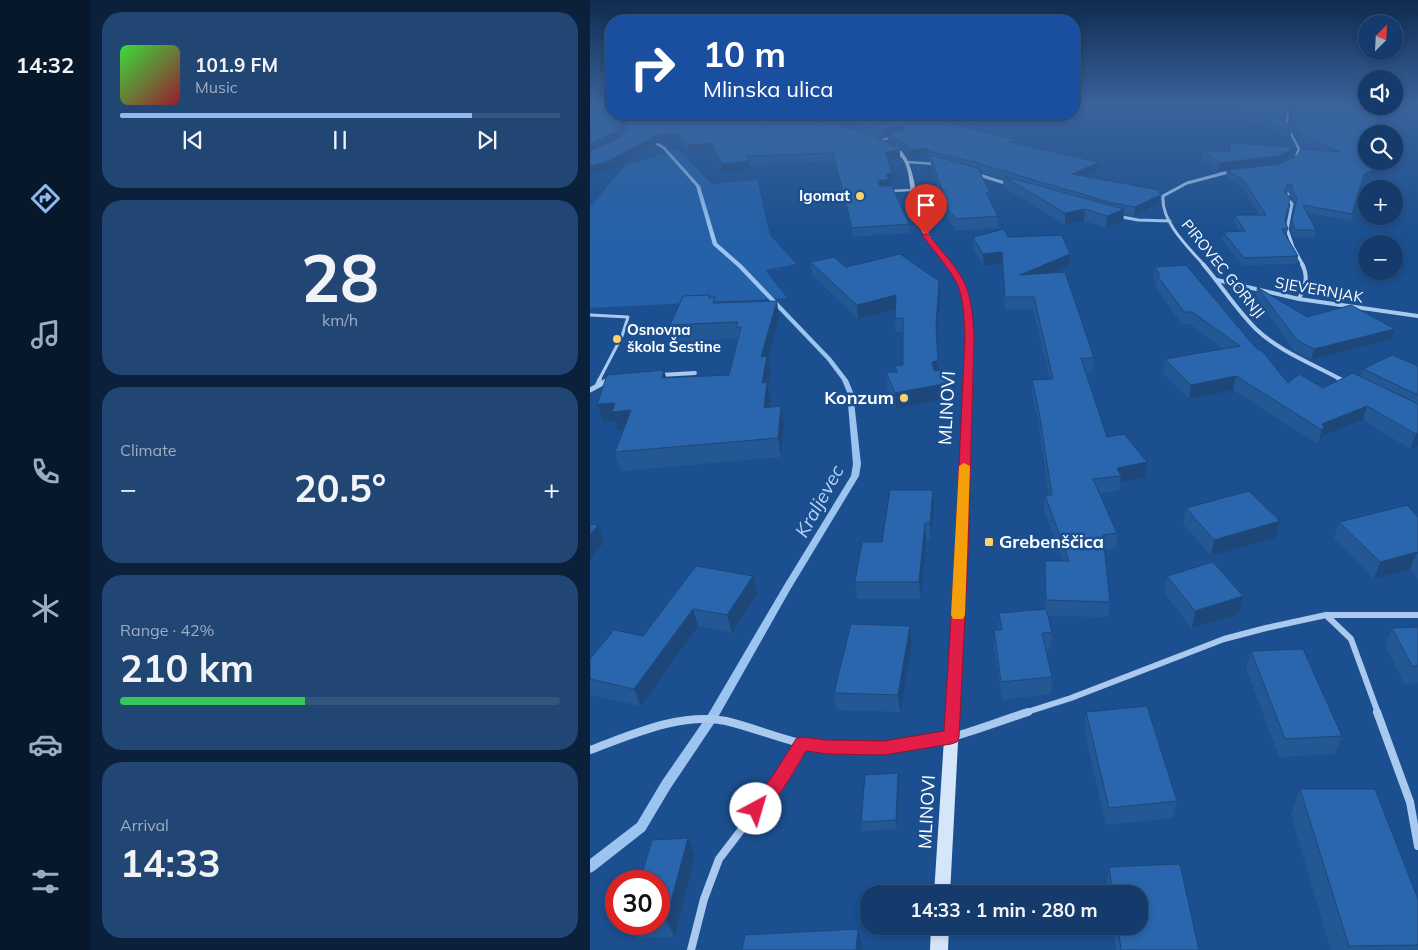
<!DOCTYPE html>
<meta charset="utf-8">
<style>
body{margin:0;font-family:Mulish,sans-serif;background:#214673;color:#f1f3f6;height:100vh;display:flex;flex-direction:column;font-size:19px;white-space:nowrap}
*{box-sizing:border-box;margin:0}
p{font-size:16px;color:#9dadc1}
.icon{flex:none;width:28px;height:28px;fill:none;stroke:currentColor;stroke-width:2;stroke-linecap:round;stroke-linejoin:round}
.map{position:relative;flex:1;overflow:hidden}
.side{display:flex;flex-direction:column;gap:12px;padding:12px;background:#0b203b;width:500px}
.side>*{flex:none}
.top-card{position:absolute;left:15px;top:15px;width:475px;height:105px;border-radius:20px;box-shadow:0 2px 8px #0003,0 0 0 1px #33557e;background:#1a4fa0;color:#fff;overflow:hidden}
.needle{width:32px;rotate:24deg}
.fabs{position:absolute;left:768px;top:15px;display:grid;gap:10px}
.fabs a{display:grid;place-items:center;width:45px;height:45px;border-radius:50%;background:#143b6b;box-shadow:0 2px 8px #0003,0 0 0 1px #33557e;font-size:25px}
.speed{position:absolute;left:15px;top:870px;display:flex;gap:10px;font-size:25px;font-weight:700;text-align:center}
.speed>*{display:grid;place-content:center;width:65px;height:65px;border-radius:50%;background:#143b6b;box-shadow:0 2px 8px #0003,0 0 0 1px #33557e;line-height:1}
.speed .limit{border:8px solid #d22;background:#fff;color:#111}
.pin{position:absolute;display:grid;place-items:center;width:42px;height:42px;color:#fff;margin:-51px -21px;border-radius:50% 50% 50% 0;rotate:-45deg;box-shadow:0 0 5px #0007}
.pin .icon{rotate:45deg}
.me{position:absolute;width:55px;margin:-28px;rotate:39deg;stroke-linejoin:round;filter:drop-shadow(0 0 4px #0008)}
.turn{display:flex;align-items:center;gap:18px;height:105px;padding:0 15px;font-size:22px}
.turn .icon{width:65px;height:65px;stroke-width:2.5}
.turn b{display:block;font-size:35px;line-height:42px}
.big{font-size:38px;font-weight:700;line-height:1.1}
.side .tile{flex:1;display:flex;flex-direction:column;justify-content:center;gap:8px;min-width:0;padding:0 18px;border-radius:20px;background:#214673}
.side .dial{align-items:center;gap:0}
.dial b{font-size:65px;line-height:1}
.song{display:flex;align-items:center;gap:15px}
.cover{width:60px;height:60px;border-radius:8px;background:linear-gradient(135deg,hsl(120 70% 55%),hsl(350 70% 35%))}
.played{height:5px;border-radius:2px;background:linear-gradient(90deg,#90b9f0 80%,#33557e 80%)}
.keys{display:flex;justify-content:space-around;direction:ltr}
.heat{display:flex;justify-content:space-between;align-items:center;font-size:28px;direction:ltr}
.charge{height:8px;border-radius:4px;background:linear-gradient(90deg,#34c759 42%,#33557e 0)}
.trip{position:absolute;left:270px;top:885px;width:288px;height:50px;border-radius:20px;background:#143b6b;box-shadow:0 2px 8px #0003,0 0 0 1px #33557e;font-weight:700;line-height:50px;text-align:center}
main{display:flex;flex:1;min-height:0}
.dock{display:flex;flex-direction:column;width:90px;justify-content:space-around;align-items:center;background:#08182b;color:#9dadc1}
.dock .icon{width:35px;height:35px}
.dock .active{color:#90b9f0}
.dock b{font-size:22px;color:#f1f3f6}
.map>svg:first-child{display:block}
.green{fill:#2461a8}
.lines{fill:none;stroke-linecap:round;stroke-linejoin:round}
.stream{fill:#9cc4f0;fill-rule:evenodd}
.service-far3{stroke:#a9c9ee;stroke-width:2}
.service-far2{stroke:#a9c9ee;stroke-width:2.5}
.service-far1{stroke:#a9c9ee;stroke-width:3}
.service{stroke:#a9c9ee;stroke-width:4}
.minor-far5{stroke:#a9c9ee;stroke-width:2.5}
.minor-far4{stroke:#a9c9ee;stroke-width:3}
.minor-far3{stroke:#a9c9ee;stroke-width:4}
.minor-far2{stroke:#a9c9ee;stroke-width:5}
.minor-far1{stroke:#a9c9ee;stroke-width:6}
.minor{stroke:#a9c9ee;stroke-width:8}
.secondary{fill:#d6e6fa;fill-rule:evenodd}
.wall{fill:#245895;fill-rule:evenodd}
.shaded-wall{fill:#1d4779}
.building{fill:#2a66ad;stroke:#1d4779}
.route{fill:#e11d48;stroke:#92132f}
.slow{fill:#f59e0b}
.poi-dot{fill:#ffd166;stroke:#1b4f8f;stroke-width:2}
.labels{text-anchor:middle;stroke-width:5;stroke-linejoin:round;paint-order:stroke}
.far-poi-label{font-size:15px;font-weight:bold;fill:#fff;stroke:#1b4f8f;text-anchor:end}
.far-street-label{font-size:15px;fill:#fff;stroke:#1b4f8f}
.poi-label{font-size:18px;font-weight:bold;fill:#fff;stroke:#1b4f8f;text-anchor:end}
.street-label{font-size:18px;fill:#fff;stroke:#1b4f8f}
.water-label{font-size:19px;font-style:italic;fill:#b5d3f5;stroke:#1b4f8f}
</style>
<main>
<nav class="dock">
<b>14:32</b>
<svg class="icon active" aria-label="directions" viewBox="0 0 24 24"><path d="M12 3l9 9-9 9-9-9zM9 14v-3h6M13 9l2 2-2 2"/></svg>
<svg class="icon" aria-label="music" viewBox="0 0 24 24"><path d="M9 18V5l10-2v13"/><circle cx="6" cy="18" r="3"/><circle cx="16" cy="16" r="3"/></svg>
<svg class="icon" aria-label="phone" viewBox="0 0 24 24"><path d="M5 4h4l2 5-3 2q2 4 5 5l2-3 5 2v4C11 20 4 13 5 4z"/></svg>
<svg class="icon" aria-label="climate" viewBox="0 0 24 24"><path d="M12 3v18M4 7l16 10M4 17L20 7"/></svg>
<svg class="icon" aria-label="car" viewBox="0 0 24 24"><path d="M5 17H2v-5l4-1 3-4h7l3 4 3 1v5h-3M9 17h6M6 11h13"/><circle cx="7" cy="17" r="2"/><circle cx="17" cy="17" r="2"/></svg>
<svg class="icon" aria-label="filters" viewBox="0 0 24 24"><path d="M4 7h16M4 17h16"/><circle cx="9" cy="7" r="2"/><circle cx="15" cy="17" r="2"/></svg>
</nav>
<section class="side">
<div class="tile">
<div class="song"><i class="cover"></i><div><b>101.9 FM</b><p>Music</p></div></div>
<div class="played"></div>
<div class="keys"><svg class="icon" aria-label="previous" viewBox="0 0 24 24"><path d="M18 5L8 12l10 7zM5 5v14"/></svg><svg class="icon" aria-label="pause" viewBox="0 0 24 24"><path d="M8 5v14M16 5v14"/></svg><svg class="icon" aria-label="next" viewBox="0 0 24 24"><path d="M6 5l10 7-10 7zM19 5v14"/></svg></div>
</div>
<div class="tile dial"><b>28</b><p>km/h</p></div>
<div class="tile"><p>Climate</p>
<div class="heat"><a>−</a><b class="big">20.5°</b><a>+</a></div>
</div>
<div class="tile"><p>Range · 42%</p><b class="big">210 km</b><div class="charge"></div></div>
<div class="tile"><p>Arrival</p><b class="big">14:33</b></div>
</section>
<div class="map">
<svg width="828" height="950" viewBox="0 0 828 950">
<rect width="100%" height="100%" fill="#1b4f8f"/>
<path class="green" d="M87 149 122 184 167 180 180 235 206 264 175 270 197 298 0 308V207L35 166Z"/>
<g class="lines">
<path class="stream" d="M59 138H61L75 147 110 186 127 243 152 265 241 358 258 380 263 392 271 464 269 476 200 590 127 719 80 789 55 831 4 871 0 873V859L47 823 72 781 119 713 193 587 261 476 263 464 257 392 252 380 237 360 148 267 123 245 106 186 73 149 59 140Z"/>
<path class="service-far3" d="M289 141 303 137"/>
<path class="service-far2" d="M299 191 322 190"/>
<path class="service-far1" d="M0 315 38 317 32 336 9 380"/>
<path class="service" d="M7 385 10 379"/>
<path class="minor-far5" d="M683 103 698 112 696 124 709 149 706 157
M317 162 346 164
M629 174 643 172"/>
<path class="minor-far4" d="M386 174 418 184
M698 194 697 198 702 204 697 229 703 247 713 265
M527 216 548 220 580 221
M614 265C598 247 571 222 573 196L597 183 635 173"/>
<path class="minor-far3" d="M613 264C631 285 646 309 666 329 690 352 723 364 752 380
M627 280 709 299 828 316
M709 299C715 285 719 278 712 264
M70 375 105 373
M18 380 20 379"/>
<path class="minor-far2" d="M749 379 755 382
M0 390 20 379"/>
<path class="minor-far1" d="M736 615 761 639 788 713
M434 713 481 698 634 639 676 628 736 615H828"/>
<path class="minor" d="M787 712 820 802 828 846
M0 750C41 735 90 712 136 721 170 729 202 745 238 747 279 749 322 747 362 737 388 730 413 720 438 712
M101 950 114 899 129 859 188 782 212 744"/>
<path class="secondary" d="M298 145C325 146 325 197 331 217 339 244 365 261 376 287 382 302 382 320 384 336L378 553 360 894H344L366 553 376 336C375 320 375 302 369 287 359 262 336 245 326 219 319 202 322 179 315 163 312 156 304 151 298 147Z
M341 926H359L358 950H340Z"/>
</g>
<path class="wall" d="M0 103H21V114H334L338 115V118L426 144 509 162V170L495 177 570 195 569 204 544 216 534 214 533 221 516 228 494 221 475 225 413 187V179L390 172 400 193V201L408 216V228L365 231 364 226H361L341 165 340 159H338L337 156 319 158 316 152 299 142 298 136 292 138 285 136 310 158 298 160 302 173 303 182H299V186L319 224 320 233 263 237 244 161 160 165 161 169 132 172 124 151 99 153 89 141 67 143 20 171 0 175ZM37 114H45L39 121ZM218 115V120L212 119ZM37 123 33 136 31 137 33 128Z
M522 103H776V161L807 158 805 164 772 181 761 221 717 213 726 230 724 238 703 237 701 229 705 204 701 197V192L696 191 695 221 698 229 696 236 708 256 706 264 652 265 631 239 633 232 649 231 644 222 645 215H670L653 188 636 176 637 170 646 169 629 171 611 158 612 150 639 152 640 143 703 155 687 164 731 150 708 141 699 123 701 110 689 104 694 119 701 132 700 138 623 106 619 109 599 105 593 113 522 105Z
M808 103H828V106Z
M383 237H418L480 254 479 266 463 273 504 358 503 371 496 372 517 437 557 462 555 477 530 482 529 491 509 493 527 533 526 548 515 550 520 602 518 617 458 616 462 632 461 649 455 650 462 677 461 694 412 700 404 648V630H409V613L455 609V561H473L454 510 455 495H459L449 426 442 393V380L460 379 443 309 415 310 412 264 394 266 383 248Z
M220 262 349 281 350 294 347 341 348 371 364 397 306 409 297 387 296 372H305V366L313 365V332H306L305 318V309L268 319 222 275Z
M565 267 666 348 698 383 733 388 770 377 773 369 828 366V446L820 449 773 420 732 436 730 441 728 444 643 390 599 399 573 373 575 359 633 349 600 324 592 325 566 287V283L563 278Z
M667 287 717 317 805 329 802 339 721 360 704 351 666 296Z
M125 297 127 303 189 317 178 359 181 373 178 388 181 400 180 407 194 424 191 457 31 471 25 452 33 430 28 431 25 421 13 422 7 404 76 378 139 375 148 338 85 342 80 325 120 298Z
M343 490 344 506 341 540H336L331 599H267L265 582 292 542Z
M596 508 685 538 621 556 593 524Z
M828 517V579L820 569 784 579 744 538 749 522Z
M163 576 168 593 142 633 108 626 51 706 0 695V659L53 636Z
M577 576 649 614 602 628 574 593Z
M828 627V683L814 684 795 645 802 628Z
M322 643 310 712 247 710 244 693Z
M661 651 752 736 745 754 689 757 656 668Z
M496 712 587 801 583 818 516 825 494 729Z
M308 773 309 782 307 829 272 831 271 822Z
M710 789 828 899V950H741L701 815Z
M98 838 105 855 85 937 47 938 39 924H69V881Z
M590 864 609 950H526L523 926H549V894H518L517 884 519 867Z"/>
<path class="shaded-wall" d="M597 103H599V105L593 113 594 107Z
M621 103H623V106L619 109 620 104Z
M37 114 39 121 33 128 30 139 0 154V144Z
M209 114H220L210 121Z
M338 115V122L331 116Z
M313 125V132L298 134V136L292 138 291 130Z
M88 134 89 141 67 143 20 171 0 175V166L65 136Z
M426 140V148L418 142Z
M123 143 124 151 99 153 98 145Z
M705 147 703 155 687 164 629 171 630 163Z
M337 148V156L319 158V150Z
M310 150V158L296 160 295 152Z
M807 158 805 164 772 181 761 221 774 174 800 161H804V159Z
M159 161 161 169 132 172 131 164Z
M509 162V170L482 183V174Z
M302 173 303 182H299L300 188 291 189 288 184 290 180 296 174Z
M570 195 569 204 544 216 545 207Z
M495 209 494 221 475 225V213Z
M534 209 533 221 516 228 517 216Z
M412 252V264L394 266 393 254Z
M480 254 479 266 430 287V275Z
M349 281 350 294 347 341 349 376 343 377 342 362Z
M306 295 307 309 268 319 267 305Z
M187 301 189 317 178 359 181 373 178 388 181 400 178 426 174 408 171 357Z
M805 329 802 339 721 360 724 349Z
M74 370 79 387 72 378Z
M646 376 643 390 599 399 601 385Z
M364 382V397L306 409 305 393Z
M25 403 41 410 46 429 28 431 25 421 13 422 7 404Z
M191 406 194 424 191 457 188 438Z
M777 406 773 420 732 436 730 441 728 444 732 430V424Z
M826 434H828V446L820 449Z
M557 462 555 477 530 482 531 476 527 468Z
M343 490 344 506 341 540 340 523Z
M690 521 685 538 621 556 624 540Z
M335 523 336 540 331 599 329 582Z
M8 525 14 542 0 560V535Z
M827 552 820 569 784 579 790 562Z
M163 576 168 593 142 633 137 615Z
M653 596 649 614 602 628 605 611Z
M103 609 108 626 51 706 44 689Z
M320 626 322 643 310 712 308 695Z
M308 773 309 782 307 829 306 820Z
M98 838 105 855 85 937 76 920Z
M268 929 273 950H266Z"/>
<path class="building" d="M0 103H21V108L0 109Z
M550 103H597L594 107Z
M628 103H687L696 108 694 119 701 132Z
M698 103H776V106H791L783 134H776V161H800L774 174 762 214 713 205 726 230H705L702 221 707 197 702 190V185L697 184 695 191 700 198 695 221 698 229H692L708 256 654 258 633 232 655 231 645 215H676L654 181 637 170 690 164 708 155 711 149 751 152 710 135 700 118 702 105Z
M0 114H37L31 120 28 131 0 144Z
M45 114 162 115 205 118 207 121 211 119 250 126 285 136 310 150 295 152 302 173 296 174 299 180H290L288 184 291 186H302L319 224 262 228 243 153 157 156 159 161 131 164 123 143 98 145 88 134 65 136 17 162 0 166V151L33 136 37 123Z
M219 114H334L338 115 331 116 426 140 418 142 509 162 482 174 569 190 570 195 545 207 522 203 390 164 383 160 384 162 338 151 337 148 319 150 315 144 298 134 313 130V125L291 130 256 121 217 115Z
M640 143 705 147 689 156 630 163 612 150 640 152Z
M340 155 388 168 400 193H396L408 216 365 219 363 214H360Z
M413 176 534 209 517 216 495 209 475 213Z
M414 229 418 237 472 235 480 254 430 275 475 272 504 358H491L517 437 534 434 557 462 527 468 531 476 503 479 527 533 513 535 520 602 456 600 455 561H479L455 495H462L449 412 442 380 463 379 444 297H415L412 252 393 254 383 237Z
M310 254 349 281 346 327 348 361 342 362 344 371 362 370 364 382 305 393 296 372H307L305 366 313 365V318H305L306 295 267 305 220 262 244 257 256 267Z
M596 265 666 348 673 352 698 383 709 374 733 388 763 373 828 404V434H826L777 406 732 424 734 427 732 430 646 376 601 385 575 359 650 346 602 312H594L567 275H570L565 267Z
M667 287 717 317 761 305 805 329 724 349 707 340Z
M120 295 119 298 125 297 123 303 187 301 171 357 177 356 172 383 177 382 174 408 191 406 188 438 25 452 41 410 22 412 25 403 7 404 17 375 74 370 72 378 139 375 151 327H146L148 322 80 325 93 296Z
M802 355 828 366V395L773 369Z
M300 490H343L340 523H335L329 582H265L272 542H292Z
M659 491 690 521 624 540 596 508Z
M817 505 828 517V554L827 552 790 562 749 522Z
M0 524 8 525 0 535Z
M623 562 653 596 605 611 577 576Z
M106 566 163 576 137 615 103 609 44 689 0 679V659L24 630 53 636Z
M456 609 462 632 452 633 462 677 411 682 404 630H412L409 613Z
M261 624 320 626 308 695 244 693Z
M828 627V666H822L802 628Z
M713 649 752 736 695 739 661 651Z
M557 706 587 801 519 808 496 712Z
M308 773 306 820 271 822 275 775Z
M710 789H785L828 899V945L759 946Z
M98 838 76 920H69V881H50L62 840Z
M590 864 609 950H531L528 926H549V894H523L519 867Z
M268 929 266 950H152L155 935Z"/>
<linearGradient id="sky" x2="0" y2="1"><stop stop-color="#0f2b4f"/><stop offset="0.44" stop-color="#39639b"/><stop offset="1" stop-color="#39639b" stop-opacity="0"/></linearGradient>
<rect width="828" height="236" fill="url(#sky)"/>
<path class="route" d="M333 234H338C351 251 370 269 377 289 382 304 383 320 384 336L378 553 369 737 367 742 361 744 294 755 237 754 216 751C206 768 183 810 166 817L160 815 157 809 182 777 206 739 212 737 237 740 294 741 354 731 365 553 375 336C374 320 374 302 368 286 360 268 344 252 332 235Z"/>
<path class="slow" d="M374 463 380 466 375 615 373 619H363L361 615 369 466Z"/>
<g class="poi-dot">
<circle cx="270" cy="196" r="5"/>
<circle cx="27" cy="339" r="5"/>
<circle cx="314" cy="398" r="5"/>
<rect x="394" y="537" width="10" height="10" rx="2.5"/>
</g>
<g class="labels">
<g class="far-poi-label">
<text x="260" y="201">Igomat</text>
<text x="37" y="335" text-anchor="start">Osnovna<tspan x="37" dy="17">škola Šestine</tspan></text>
</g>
<g class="far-street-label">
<text transform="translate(633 269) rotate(51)" y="5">PIROVEC GORNJI</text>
<text transform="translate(729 290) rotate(10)" y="5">SJEVERNJAK</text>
</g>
<g class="poi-label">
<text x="304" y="404">Konzum</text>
<text x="409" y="548" text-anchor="start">Grebenščica</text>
</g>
<g class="street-label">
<text transform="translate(357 408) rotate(-87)" y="6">MLINOVI</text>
<text transform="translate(337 812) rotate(-87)" y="6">MLINOVI</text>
</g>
<g class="water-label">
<text transform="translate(229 501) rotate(-61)" y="7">Kraljevec</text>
</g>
</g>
</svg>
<div class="fabs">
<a><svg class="needle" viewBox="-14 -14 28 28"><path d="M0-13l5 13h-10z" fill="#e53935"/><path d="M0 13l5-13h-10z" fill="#9dadc1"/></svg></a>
<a><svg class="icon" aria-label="sound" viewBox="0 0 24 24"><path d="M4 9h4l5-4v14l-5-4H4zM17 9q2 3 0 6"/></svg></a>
<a><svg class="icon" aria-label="search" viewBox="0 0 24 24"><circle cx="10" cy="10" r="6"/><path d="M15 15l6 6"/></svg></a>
<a>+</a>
<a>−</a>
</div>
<div class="speed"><div class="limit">30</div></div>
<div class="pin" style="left:336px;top:235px;background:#d93025"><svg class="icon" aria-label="arrive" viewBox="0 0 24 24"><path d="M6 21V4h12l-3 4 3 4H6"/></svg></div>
<svg class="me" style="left:166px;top:809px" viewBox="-20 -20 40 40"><circle r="19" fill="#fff"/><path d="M0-13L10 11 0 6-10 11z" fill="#e11d48"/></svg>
<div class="trip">14:33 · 1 min · 280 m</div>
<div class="top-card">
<div class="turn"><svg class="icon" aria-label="right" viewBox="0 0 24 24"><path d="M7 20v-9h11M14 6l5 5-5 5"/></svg><div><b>10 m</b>Mlinska ulica</div></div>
</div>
</div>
</main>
